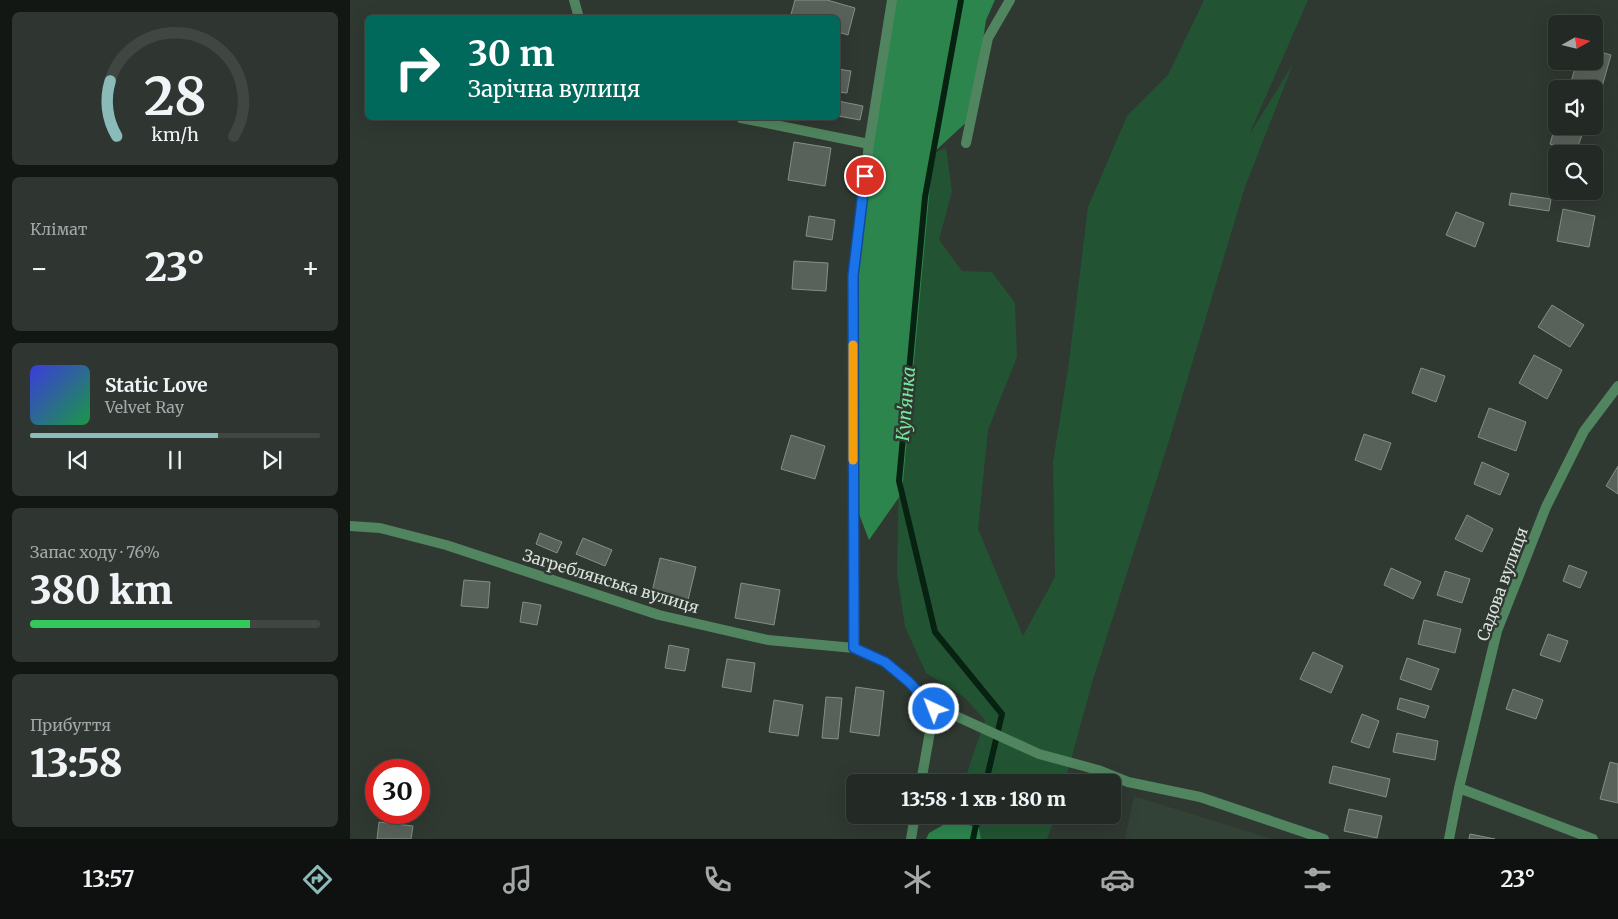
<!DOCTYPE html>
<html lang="uk">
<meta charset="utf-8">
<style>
body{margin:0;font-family:Merriweather,serif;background:#2f3632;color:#f1f3f6;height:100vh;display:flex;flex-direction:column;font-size:19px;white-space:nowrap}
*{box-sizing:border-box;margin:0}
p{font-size:16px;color:#a3a7a7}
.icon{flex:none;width:28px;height:28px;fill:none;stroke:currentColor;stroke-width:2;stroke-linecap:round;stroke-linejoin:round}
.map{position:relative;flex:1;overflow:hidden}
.details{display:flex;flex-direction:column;gap:12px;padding:12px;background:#131714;width:350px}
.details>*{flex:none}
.guide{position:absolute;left:15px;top:15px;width:475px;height:105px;border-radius:8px;box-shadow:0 5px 20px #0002,0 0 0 1px #404642;background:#00695c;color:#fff;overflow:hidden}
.needle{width:32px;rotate:82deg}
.tools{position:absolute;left:1198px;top:15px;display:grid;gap:10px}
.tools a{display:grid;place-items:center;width:55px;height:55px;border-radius:8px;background:#232a25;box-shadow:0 5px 20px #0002,0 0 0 1px #404642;font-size:25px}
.speed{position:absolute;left:15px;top:759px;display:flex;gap:10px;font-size:25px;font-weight:700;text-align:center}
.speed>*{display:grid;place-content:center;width:65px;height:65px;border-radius:50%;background:#232a25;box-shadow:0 5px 20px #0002,0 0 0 1px #404642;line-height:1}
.speed .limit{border:8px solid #d22;background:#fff;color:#111}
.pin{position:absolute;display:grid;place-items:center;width:42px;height:42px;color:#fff;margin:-21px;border:2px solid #fff;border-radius:50%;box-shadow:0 1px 5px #0007}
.me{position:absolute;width:55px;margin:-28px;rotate:317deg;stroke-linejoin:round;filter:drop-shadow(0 0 4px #0008)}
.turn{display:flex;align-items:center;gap:18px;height:105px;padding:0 20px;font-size:22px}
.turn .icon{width:65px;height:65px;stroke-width:2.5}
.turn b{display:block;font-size:35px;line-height:42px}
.big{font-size:38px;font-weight:800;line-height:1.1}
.details .tile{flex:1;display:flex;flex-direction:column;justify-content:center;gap:8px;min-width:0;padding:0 18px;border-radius:8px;background:#2f3632}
.details .dial{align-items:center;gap:0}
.dial svg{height:130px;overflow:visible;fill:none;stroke:#404642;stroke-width:7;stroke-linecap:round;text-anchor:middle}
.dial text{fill:#f1f3f6;stroke:none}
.song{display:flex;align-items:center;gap:15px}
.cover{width:60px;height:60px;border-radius:8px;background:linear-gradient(135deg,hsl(240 70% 55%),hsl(140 70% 35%))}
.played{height:5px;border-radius:2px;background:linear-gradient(90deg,#8bbbb9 65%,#404642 65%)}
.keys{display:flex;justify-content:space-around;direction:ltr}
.heat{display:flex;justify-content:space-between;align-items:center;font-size:28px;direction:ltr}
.charge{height:8px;border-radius:4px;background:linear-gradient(90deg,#34c759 76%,#404642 0)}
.trip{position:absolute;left:496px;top:774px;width:275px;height:50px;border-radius:8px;background:#232a25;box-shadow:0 5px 20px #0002,0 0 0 1px #404642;font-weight:800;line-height:50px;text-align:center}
.tabs{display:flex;height:80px;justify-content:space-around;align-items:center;background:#0e110f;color:#a3a7a7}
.tabs .icon{width:35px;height:35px}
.tabs .active{color:#8bbbb9}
.tabs b{font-size:22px;color:#f1f3f6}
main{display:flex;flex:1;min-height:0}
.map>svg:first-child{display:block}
.built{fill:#334237}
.green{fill:#225433}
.forest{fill:#2d854e}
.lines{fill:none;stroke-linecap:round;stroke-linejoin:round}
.stream{stroke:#072211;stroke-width:6}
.building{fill:#58625a;stroke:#848f86}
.service{stroke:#50855f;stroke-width:10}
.minor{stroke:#50855f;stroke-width:10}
.route-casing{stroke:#114b97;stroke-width:12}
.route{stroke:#1a73e8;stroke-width:9}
.slow{stroke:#f59e0b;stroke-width:9}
.labels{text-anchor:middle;stroke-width:5;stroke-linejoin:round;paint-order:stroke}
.street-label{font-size:16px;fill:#dce2dd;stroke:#2f3831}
.water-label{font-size:18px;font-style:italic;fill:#76e89b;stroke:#2f3831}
</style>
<main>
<section class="details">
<div class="tile dial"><svg viewBox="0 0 100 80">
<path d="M14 69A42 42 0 1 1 86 69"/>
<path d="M14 69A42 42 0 0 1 10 35" stroke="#8bbbb9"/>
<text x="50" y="56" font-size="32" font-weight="700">28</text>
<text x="50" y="72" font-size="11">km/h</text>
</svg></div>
<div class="tile"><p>Клімат</p>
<div class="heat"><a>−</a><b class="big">23°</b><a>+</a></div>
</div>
<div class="tile">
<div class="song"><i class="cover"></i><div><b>Static Love</b><p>Velvet Ray</p></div></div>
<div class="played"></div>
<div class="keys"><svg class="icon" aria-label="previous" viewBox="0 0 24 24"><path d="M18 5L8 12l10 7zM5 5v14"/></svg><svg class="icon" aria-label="pause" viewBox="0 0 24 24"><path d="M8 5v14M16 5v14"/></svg><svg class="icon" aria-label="next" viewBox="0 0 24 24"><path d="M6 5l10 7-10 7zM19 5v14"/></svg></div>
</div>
<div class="tile"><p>Запас ходу · 76%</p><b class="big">380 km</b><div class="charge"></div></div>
<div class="tile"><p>Прибуття</p><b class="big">13:58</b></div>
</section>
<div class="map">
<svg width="1268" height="839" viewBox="0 0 1268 839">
<rect width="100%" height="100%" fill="#2f3831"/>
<path class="built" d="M784 796 922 839H775Z"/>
<path class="green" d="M854 0H958L899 135 943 64 895 187 818 444 742 683 715 782H614L635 720 614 697 576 673 555 627 547 573 549 481 583 153 596 148 602 191 589 240 612 271 642 272 665 303 667 357 638 430 628 529 673 636 705 577 703 462 718 369 738 207 777 116 818 75Z
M604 815H631L627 823 602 820Z
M635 815H706L697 839H631L629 828Z"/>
<path class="forest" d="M542 0H645L636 20 621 118 583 153 552 493 519 540 504 501 503 339 511 209Z
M602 820 629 828 631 839H576L579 833Z"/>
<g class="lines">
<path class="stream" d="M611 0 575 197 549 481 585 632 652 714 636 782
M623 839 628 815"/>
</g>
<path class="building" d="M445 0H477L505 8 498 35 488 32V18H440Z
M1244 50 1261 55 1248 101 1244 100V89H1219L1227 61H1244Z
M488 69 501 71 497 93 488 92Z
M488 101 513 106 510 120 488 116Z
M1206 123V126H1225L1234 129 1226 152 1200 144Z
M444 142 481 148 475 186 438 180Z
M1161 193 1201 199 1199 211 1159 205Z
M1213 209 1245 216 1239 247 1207 241Z
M1106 212 1134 223 1125 247 1096 235Z
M459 216 485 220 482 240 456 236Z
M444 261 478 263 476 291 442 289Z
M1202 305 1234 325 1220 347 1188 327Z
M1184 355 1212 370 1197 399 1169 383Z
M1071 368 1095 376 1086 402 1062 393Z
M1139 408 1176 422 1166 451 1128 437Z
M1014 434 1041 443 1031 470 1005 460Z
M441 435 475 446 465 479 431 469Z
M1132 462 1159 474 1150 495 1124 484Z
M1268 466V494L1256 486Z
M1117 515 1143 529 1132 552 1105 539Z
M190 533 212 542 207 553 186 544Z
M233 538 262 550 255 566 226 554Z
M310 558 346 567 338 600 302 592Z
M1219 565 1237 572 1230 588 1213 581Z
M1041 568 1071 582 1063 599 1034 585Z
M1095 571 1120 579 1112 603 1087 595Z
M114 580 140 582 138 608 111 606Z
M391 583 430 590 424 625 385 618Z
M173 602 191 605 187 625 170 622Z
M1074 620 1111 629 1105 653 1068 644Z
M1198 634 1218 641 1210 662 1190 655Z
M319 645 339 649 335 671 315 668Z
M963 652 993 666 981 693 950 679Z
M1057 658 1089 669 1081 690 1050 679Z
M377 659 405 663 401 692 372 687Z
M506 687 534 691 529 736 500 732Z
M1163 689 1193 700 1186 719 1156 709Z
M476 697 492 698 488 739 472 738Z
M1050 698 1079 706 1075 718 1047 709Z
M424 700 453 705 448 736 419 732Z
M1012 714 1029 721 1019 748 1001 742Z
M1047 733 1088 741 1085 760 1043 752Z
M1260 762 1268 764V803L1250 799Z
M983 766 1040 779 1036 797 979 783Z
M999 809 1032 816 1027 838 994 831Z
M29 822 63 826 61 839H27Z
M1120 834 1145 839H1119Z"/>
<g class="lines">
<path class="service" d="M224 0 229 18
M391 118 519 144"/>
<path class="minor" d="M616 143 638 38 660 0
M0 526 30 528 96 545 309 615 418 640 504 648 535 662 559 682 584 709
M504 648 503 276 519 144 542 0
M584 709 595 711 689 754 748 770 778 782 850 797 974 839
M571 782 584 709
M1109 788 1243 839
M561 839 565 815
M1099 839 1109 788 1147 631 1196 507 1234 431 1268 386"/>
</g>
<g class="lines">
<defs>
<path id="route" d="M515 176 503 276 504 648 535 662 559 682 584 709"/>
</defs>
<use href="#route" class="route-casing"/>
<use href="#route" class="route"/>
<path class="slow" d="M503 345V460"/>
</g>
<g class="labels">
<g class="street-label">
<text transform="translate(261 581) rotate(17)" y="6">Загреблянська вулиця</text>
<text transform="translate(1152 584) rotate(-70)" y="6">Садова вулиця</text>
</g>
<g class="water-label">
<text transform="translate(556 404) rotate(-85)" y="6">Куп'янка</text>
</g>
</g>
</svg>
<div class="tools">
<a><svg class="needle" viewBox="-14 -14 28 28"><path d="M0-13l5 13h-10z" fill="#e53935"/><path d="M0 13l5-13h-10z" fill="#a3a7a7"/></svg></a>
<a><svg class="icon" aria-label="sound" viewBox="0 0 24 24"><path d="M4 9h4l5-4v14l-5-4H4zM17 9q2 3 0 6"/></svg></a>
<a><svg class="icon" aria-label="search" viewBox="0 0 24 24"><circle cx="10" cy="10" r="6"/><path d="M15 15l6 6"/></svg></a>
</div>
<div class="speed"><div class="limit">30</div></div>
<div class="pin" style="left:515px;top:176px;background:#d93025"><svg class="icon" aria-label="arrive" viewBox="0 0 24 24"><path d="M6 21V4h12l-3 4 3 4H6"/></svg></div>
<svg class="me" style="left:584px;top:709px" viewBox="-20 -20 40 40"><circle r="17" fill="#1a73e8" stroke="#fff" stroke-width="3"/><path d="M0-11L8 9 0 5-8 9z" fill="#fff"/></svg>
<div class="trip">13:58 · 1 хв · 180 m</div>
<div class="guide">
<div class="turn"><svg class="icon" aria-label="right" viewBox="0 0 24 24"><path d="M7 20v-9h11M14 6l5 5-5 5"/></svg><div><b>30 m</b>Зарічна вулиця</div></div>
</div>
</div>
</main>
<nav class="tabs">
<b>13:57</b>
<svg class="icon active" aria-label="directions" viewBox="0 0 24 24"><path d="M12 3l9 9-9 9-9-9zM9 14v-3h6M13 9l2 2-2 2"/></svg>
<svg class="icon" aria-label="music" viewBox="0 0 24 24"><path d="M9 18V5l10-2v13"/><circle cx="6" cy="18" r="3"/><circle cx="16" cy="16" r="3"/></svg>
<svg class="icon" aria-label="phone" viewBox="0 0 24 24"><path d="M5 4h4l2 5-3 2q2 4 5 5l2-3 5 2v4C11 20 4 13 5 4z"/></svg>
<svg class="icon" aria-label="climate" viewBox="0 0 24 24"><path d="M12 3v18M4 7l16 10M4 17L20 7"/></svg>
<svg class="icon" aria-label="car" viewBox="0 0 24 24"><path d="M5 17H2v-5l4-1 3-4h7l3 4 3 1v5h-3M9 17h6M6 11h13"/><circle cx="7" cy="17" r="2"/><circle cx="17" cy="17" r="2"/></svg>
<svg class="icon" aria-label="filters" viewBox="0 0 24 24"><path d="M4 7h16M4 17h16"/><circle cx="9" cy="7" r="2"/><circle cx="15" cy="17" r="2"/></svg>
<b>23°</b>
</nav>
